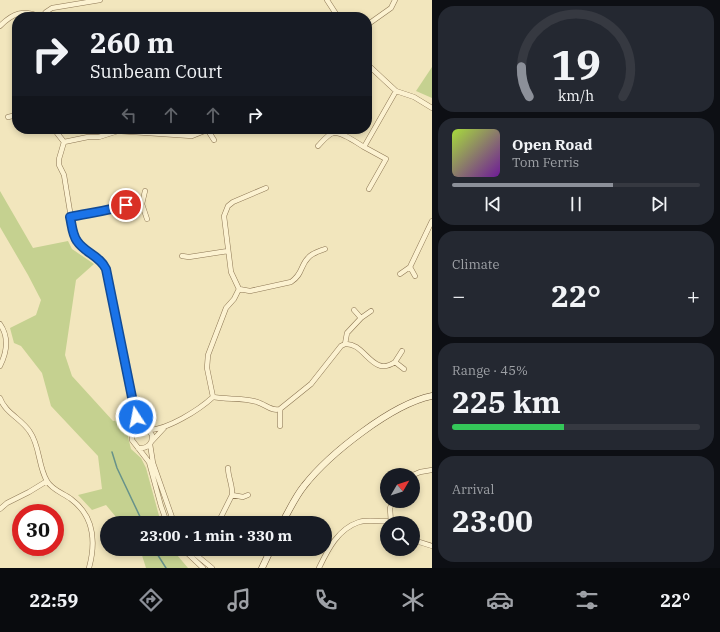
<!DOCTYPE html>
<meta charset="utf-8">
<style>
body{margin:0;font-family:"IBM Plex Serif",serif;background:#242831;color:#f1f3f6;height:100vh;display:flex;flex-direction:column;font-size:15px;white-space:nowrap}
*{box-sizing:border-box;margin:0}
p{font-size:13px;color:#9ea1a6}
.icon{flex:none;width:22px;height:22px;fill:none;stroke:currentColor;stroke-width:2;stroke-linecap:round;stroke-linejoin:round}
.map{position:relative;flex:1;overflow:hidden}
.details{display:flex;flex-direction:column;gap:6px;padding:6px;background:#0d0f14;width:288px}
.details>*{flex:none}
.hud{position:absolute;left:12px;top:12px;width:360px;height:122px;border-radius:16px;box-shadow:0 2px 6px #0003;background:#171b24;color:#f1f3f6;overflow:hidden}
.needle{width:26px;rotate:51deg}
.fabs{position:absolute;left:380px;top:468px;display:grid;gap:8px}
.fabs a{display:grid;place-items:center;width:40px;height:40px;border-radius:50%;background:#171b24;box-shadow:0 2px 6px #0003;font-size:20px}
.speed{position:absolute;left:12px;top:504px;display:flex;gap:8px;font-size:20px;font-weight:700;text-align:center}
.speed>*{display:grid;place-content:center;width:52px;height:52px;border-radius:50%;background:#171b24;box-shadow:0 2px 6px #0003;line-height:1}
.speed .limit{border:6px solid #d22;background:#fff;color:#111}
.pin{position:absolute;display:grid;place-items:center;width:34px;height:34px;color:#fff;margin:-17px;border:2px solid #fff;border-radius:50%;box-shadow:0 1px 4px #0007}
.me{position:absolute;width:44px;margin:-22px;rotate:349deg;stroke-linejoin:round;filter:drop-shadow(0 0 3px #0008)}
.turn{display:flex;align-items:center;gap:14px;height:84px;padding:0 12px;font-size:18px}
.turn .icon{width:52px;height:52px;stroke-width:2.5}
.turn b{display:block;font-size:28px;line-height:34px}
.lanes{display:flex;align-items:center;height:38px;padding:0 12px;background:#0003;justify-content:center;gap:20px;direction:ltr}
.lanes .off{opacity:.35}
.big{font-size:30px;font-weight:700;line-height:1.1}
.details .widget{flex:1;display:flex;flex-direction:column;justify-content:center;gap:6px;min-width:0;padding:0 14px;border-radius:16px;background:#242831}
.details .dial{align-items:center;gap:0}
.dial svg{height:104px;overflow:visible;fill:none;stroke:#363941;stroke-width:7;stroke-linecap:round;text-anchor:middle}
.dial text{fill:#f1f3f6;stroke:none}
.song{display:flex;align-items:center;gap:12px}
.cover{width:48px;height:48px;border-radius:6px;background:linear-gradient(135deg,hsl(80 70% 55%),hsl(280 70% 35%))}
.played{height:4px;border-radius:2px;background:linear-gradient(90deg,#8c9099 65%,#363941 65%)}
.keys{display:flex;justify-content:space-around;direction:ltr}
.heat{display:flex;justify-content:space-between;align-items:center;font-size:22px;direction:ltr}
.charge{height:6px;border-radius:3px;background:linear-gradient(90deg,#34c759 45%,#363941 0)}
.trip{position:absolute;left:100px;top:516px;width:232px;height:40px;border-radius:20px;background:#171b24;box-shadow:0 2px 6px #0003;font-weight:700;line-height:40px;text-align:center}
.dock{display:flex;height:64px;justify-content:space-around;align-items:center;background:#090b0e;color:#9ea1a6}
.dock .icon{width:28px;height:28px}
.dock .active{color:#8c9099}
.dock b{font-size:18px;color:#f1f3f6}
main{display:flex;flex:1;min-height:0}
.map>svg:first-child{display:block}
.green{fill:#c5d190}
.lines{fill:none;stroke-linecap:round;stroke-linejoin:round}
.stream{stroke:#67928a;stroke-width:1.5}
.street-casing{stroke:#8c7654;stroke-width:5.5}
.secondary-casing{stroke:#6e5738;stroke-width:7}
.street{stroke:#fcf2d1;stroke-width:4.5}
.secondary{stroke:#fcf2d1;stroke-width:6}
.route-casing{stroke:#114b97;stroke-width:10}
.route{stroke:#1a73e8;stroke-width:7}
</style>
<main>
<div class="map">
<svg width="432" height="568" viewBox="0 0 432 568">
<rect width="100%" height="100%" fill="#f2e6bd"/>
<path class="green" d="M432 67V98L416 91Z
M0 191 33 248 68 241 72 249 94 264 76 280 65 355 72 376 113 421 129 419 130 431 128 437 131 449 141 458 146 468 161 523H121L106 505 92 510 78 495 102 489 98 456 51 406 42 373 21 346 14 343 10 328 36 315 41 300 28 275 0 227Z
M140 549H172L188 568H146Z"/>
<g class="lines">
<path class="stream" d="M112 452 117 468 143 523
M154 549 166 568"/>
<defs>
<path id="street" d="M327 0 338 17
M42 17 46 12 52 8 100 0
M367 25 391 8 395 0
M0 26C13 13 23 9 41 17
M367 64 396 91 414 97 432 108
M8 117 17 115
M56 129 57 133 64 142 59 159V165L64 175 74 236C82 250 100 254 106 269L136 417 135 431
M207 129 214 140
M64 142 88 137H99L118 131 192 136 207 130
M318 146C322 142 327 135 333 133 341 131 357 143 364 147
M369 189 386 159 364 147 396 91
M145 191 142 204 147 219
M70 217 95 211 114 209 126 205 142 204
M182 256 189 257 228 251
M410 267 432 221
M400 274 410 267 415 276
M239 289 231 272 224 216 228 206 233 202 266 188
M354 310 361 318 371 311
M0 324C9 337 7 352 0 366
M345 344C365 342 372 378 395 362
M402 351 395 362 404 369
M213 397 207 368 208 355 226 308 234 299 239 289 250 291 291 282C303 274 300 266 308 258 312 253 320 251 325 249
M0 398C5 413 22 419 30 432 40 446 38 466 47 481 52 490 63 493 71 499 94 516 96 542 89 568
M280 426V409
M148 430C167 430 199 410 213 397 228 400 242 397 257 402 265 404 272 412 280 409L311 384 341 346 345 344 347 333 361 318
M152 441 164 428
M150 444 153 463 174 523
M138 448C147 449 153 444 152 435 146 424 131 427 132 440L149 462 161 506 167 523
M413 475 420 472 432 470
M232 495 243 497 248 495
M0 509 7 503 29 492 47 481
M218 523 232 495C233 486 228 477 228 468
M391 523 390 508 393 501
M413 540 432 546
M183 549 203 568
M191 549 195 554 212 568
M319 568C328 549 338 529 359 522 368 519 380 522 390 521"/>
<path id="secondary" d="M282 523C289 511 295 497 304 486 329 454 392 404 432 396
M262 568 271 549"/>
</defs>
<use href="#street" class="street-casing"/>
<use href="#secondary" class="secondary-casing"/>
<use href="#street" class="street"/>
<use href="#secondary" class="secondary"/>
</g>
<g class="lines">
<defs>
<path id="route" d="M126 205C108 211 89 213 70 217 72 225 72 234 77 241 85 253 100 256 106 269L136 417"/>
</defs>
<use href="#route" class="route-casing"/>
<use href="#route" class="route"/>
</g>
</svg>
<div class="fabs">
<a><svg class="needle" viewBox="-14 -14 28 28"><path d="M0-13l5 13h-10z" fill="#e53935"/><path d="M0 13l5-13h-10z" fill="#9ea1a6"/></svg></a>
<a><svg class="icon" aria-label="search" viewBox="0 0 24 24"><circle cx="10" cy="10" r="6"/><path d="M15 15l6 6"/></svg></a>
</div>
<div class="speed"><div class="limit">30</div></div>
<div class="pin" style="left:126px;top:205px;background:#d93025"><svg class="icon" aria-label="arrive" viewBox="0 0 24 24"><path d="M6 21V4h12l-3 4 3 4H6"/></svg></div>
<svg class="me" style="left:136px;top:417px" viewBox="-20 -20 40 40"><circle r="17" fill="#1a73e8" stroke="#fff" stroke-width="3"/><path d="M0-11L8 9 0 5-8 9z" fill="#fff"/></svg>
<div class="trip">23:00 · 1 min · 330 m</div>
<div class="hud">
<div class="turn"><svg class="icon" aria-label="right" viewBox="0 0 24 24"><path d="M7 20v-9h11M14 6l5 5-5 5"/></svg><div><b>260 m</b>Sunbeam Court</div></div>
<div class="lanes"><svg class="icon off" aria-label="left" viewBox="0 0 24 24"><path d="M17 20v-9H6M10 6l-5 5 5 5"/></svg><svg class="icon off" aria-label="ahead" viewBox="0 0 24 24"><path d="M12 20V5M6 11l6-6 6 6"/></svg><svg class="icon off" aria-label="ahead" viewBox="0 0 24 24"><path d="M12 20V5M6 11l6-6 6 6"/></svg><svg class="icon" aria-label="right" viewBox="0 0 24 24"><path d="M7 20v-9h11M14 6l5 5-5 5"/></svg></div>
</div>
</div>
<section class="details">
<div class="widget dial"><svg viewBox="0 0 100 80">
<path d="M14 69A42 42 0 1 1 86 69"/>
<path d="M14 69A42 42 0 0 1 8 46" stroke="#8c9099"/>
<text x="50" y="56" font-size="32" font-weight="700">19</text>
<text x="50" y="72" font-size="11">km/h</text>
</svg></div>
<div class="widget">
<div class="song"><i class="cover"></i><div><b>Open Road</b><p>Tom Ferris</p></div></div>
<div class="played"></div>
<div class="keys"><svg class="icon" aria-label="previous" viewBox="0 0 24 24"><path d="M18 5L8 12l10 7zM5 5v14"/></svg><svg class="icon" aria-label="pause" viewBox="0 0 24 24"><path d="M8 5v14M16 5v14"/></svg><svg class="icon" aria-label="next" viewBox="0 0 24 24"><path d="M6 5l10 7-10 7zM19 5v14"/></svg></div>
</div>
<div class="widget"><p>Climate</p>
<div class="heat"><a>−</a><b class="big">22°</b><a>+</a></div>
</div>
<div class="widget"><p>Range · 45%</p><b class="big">225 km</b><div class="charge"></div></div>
<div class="widget"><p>Arrival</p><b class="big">23:00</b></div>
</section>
</main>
<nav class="dock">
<b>22:59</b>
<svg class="icon active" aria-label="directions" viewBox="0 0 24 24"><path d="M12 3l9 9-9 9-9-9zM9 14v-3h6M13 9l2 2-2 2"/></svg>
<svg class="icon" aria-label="music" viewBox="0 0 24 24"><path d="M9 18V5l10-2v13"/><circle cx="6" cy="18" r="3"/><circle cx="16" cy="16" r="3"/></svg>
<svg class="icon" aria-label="phone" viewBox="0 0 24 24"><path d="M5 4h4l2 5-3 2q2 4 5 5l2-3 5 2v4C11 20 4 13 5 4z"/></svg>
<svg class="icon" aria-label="climate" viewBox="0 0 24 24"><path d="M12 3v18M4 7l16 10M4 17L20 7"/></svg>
<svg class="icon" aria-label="car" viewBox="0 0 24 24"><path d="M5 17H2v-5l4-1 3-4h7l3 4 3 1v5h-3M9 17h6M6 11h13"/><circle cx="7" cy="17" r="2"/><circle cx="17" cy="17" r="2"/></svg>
<svg class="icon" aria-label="filters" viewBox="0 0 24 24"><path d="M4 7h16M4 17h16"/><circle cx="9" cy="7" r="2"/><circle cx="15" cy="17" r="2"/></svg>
<b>22°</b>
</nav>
